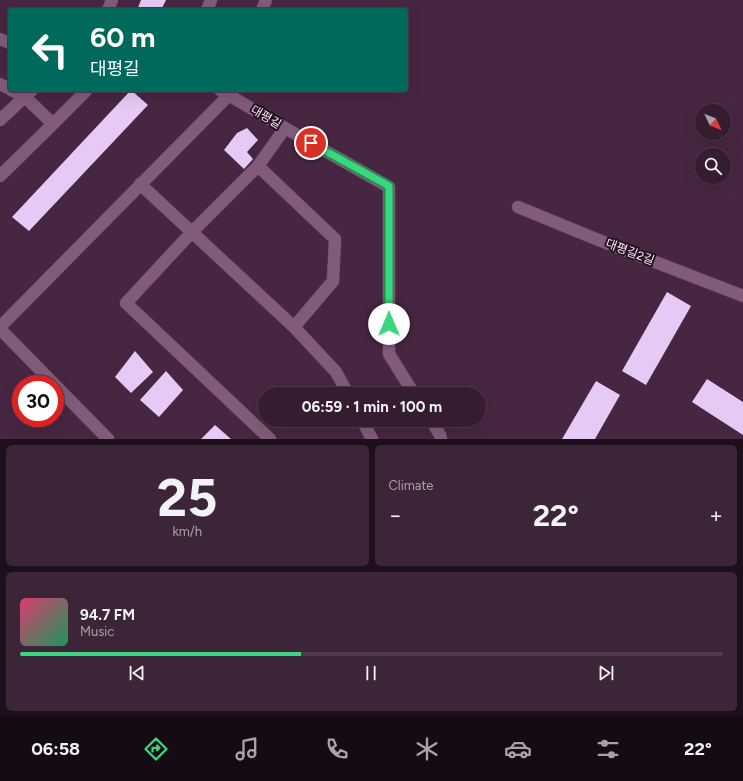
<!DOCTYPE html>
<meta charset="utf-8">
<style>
body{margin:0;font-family:Figtree,"Noto Sans KR",sans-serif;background:#3d2539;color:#f1f3f6;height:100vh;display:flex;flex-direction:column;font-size:15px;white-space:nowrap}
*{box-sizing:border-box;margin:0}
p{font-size:13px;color:#aaa1ab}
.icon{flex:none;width:22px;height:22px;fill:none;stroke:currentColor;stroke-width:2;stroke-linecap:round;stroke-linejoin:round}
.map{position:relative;height:439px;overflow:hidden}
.sheet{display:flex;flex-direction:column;gap:6px;padding:6px;background:#1d0f1b;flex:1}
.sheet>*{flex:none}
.banner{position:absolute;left:8px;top:8px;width:400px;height:84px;border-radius:4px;box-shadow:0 4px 16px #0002,0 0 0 1px #4f3a4d;background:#00695c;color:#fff;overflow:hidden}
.needle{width:26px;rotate:133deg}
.fabs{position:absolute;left:695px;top:104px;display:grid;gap:8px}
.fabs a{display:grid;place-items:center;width:36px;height:36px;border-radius:50%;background:#351c31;box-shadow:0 4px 16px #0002,0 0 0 1px #4f3a4d;font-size:20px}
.speed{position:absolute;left:12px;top:375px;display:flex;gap:8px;font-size:20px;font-weight:700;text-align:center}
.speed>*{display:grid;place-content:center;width:52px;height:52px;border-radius:50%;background:#351c31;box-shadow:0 4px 16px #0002,0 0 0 1px #4f3a4d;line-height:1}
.speed .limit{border:6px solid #d22;background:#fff;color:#111}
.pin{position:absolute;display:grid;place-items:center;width:34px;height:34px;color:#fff;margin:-17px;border:2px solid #fff;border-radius:50%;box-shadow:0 1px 4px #0007}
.me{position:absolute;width:44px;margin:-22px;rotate:0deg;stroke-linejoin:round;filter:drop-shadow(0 0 3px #0008)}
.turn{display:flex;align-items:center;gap:14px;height:84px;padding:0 16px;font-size:18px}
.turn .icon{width:52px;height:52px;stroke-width:2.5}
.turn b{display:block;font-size:28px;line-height:34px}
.big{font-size:30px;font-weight:700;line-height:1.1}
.sheet .widget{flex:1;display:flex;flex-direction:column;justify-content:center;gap:6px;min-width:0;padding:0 14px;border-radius:6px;background:#3d2539}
.sheet .dial{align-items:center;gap:0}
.dial b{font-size:52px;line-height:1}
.song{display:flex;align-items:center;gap:12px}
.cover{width:48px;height:48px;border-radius:6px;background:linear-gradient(135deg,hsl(340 70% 55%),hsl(150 70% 35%))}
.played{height:4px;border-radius:2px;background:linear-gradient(90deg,#3bd77e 40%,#4f3a4d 40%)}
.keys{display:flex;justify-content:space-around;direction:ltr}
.heat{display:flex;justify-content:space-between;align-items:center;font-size:22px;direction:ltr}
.sheet .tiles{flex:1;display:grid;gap:6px;grid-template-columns:1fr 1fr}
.widget:last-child{grid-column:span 2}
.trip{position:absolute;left:258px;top:387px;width:228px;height:40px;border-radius:20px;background:#351c31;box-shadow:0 4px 16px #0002,0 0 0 1px #4f3a4d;font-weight:700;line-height:40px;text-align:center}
.dock{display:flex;height:64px;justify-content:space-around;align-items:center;background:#150b14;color:#aaa1ab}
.dock .icon{width:28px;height:28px}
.dock .selected{color:#3bd77e}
.dock b{font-size:18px;color:#f1f3f6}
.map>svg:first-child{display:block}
.building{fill:#e6caf6}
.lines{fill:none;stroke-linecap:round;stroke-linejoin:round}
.minor-casing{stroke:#62455e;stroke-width:13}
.minor{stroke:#815c7a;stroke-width:12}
.route-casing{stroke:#268c52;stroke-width:10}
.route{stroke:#3bd77e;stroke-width:7}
.labels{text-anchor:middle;stroke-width:4;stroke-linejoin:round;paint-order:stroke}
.street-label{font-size:12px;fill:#fce6f7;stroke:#241521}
</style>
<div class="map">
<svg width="743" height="439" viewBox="0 0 743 439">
<rect width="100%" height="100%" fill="#472641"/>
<path class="building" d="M141 0H166L161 10H137Z
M131 90 148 105 29 231 12 217Z
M247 128 258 140 247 152 253 159 244 169 224 150 237 133Z
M667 292 691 306 646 385 622 371Z
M135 351 153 372 131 393 115 377Z
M166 371 183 390 159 417 140 400Z
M707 379 743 402V435L692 402Z
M596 381 620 395 595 439H562Z
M215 425 231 439H201Z"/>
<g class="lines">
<defs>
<path id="minor" d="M108 10 112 0
M207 10 211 0
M262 10 266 0
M0 39 10 43
M0 84 10 89
M220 90 285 128 389 187V354L414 394
M0 120 32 90
M53 124 87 90
M258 166 335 239 333 281 294 327
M0 176 53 124 25 97 11 90
M140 184 294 327 336 372 348 394
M518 207 601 241 743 296
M0 327 229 95 230 90
M0 329 54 384
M55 385 108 439
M362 420 372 439
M431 420 440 435 441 439
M270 439 126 303 192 232 258 166 285 128"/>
</defs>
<use href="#minor" class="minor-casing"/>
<use href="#minor" class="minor"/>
</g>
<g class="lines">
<defs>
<path id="route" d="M311 143 389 186V324"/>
</defs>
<use href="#route" class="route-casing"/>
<use href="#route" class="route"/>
</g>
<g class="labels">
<g class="street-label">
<text transform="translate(266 117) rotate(31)" y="4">대평길</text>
<text transform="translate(630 252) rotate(21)" y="4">대평길2길</text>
</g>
</g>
</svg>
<div class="fabs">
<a><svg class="needle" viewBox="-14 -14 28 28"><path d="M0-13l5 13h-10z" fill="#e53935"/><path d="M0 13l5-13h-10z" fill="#aaa1ab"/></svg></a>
<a><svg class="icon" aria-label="search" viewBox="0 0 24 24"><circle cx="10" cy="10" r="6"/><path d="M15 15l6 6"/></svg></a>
</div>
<div class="speed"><div class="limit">30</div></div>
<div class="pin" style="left:311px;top:143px;background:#d93025"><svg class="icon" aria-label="arrive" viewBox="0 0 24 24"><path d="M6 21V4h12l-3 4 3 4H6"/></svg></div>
<svg class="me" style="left:389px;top:324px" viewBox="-20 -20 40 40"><circle r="19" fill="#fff"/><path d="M0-13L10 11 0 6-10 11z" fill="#3bd77e"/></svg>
<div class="trip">06:59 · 1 min · 100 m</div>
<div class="banner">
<div class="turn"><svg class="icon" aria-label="left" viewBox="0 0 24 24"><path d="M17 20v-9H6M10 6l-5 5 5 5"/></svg><div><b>60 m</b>대평길</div></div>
</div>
</div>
<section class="sheet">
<div class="tiles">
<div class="widget dial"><b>25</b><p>km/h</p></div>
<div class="widget"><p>Climate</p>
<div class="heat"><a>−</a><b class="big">22°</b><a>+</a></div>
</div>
<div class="widget">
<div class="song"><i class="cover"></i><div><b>94.7 FM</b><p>Music</p></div></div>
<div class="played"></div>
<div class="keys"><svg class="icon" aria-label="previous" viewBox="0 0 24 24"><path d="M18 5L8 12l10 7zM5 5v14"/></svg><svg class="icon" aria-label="pause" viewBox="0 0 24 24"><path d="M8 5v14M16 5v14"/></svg><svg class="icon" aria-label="next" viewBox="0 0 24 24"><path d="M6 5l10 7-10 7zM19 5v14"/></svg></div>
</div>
</div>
</section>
<nav class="dock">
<b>06:58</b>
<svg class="icon selected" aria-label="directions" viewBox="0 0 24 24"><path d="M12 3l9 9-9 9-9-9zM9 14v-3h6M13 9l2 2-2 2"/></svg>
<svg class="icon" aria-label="music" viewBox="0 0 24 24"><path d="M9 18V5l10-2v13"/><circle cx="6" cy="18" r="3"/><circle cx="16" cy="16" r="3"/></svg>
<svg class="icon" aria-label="phone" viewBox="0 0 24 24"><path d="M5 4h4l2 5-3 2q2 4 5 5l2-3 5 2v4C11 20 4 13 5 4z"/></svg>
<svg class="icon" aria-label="climate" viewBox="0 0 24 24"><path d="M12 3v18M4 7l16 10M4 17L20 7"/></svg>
<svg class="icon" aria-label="car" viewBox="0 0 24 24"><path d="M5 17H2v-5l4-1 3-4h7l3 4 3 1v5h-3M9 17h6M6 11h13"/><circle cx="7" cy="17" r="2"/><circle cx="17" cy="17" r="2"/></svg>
<svg class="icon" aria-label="filters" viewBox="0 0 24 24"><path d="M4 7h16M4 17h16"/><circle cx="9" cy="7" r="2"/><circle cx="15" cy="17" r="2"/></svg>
<b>22°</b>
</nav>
